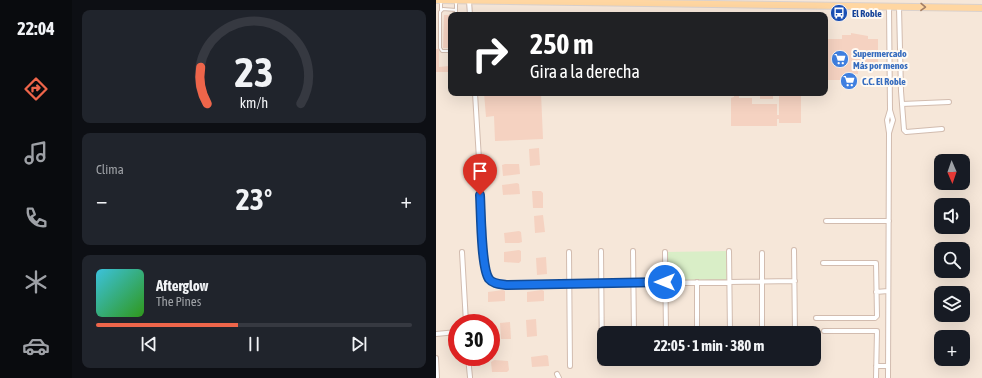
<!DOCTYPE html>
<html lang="es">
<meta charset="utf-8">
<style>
body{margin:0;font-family:"Asap Condensed",sans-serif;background:#20242c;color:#f1f3f6;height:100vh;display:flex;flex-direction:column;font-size:15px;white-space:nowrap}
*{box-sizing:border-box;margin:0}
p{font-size:13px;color:#9ea1a6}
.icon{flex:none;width:22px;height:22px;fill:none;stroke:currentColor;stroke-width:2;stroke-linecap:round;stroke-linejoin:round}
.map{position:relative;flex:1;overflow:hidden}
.panel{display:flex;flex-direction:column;gap:10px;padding:10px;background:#0d0f14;width:364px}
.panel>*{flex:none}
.guide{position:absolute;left:12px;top:12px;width:380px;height:84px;border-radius:8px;box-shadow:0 4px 16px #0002;background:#202124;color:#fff;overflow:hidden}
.needle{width:26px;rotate:178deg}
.fabs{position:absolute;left:498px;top:154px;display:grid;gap:8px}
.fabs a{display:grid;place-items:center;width:36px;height:36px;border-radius:8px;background:#171b24;box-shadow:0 4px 16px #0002;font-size:20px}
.speed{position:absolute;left:12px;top:314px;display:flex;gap:8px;font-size:20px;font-weight:700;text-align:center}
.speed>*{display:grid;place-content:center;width:52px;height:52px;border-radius:50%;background:#171b24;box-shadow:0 4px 16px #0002;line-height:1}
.speed .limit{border:6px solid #d22;background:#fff;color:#111}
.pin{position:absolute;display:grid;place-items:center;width:34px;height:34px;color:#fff;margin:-41px -17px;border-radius:50% 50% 50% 0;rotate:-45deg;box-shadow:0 0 4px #0007}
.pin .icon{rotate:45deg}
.me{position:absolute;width:44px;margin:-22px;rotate:270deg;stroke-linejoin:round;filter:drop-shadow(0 0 3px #0008)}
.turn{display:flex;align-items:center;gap:14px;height:84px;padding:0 16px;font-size:18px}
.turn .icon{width:52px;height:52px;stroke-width:2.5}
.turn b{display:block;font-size:28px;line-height:34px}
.big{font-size:30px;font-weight:700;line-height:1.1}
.panel .tile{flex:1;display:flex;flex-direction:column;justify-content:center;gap:6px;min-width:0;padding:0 14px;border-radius:8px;background:#20242c}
.panel .dial{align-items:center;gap:0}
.dial svg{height:104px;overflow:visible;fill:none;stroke:#363941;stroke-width:7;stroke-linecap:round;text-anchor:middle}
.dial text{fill:#f1f3f6;stroke:none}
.song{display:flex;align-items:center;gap:12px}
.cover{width:48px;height:48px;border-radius:6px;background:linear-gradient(135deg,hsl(190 70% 55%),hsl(110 70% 35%))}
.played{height:4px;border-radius:2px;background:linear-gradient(90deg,#ee654a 45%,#363941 45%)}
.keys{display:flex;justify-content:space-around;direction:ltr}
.heat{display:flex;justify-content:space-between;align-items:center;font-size:22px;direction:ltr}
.trip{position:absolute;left:161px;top:326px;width:224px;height:40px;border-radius:8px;background:#171b24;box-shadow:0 4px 16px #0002;font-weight:700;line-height:40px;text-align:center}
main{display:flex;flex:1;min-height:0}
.tab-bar{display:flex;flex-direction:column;width:72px;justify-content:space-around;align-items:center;background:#090b0e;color:#9ea1a6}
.tab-bar .icon{width:28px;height:28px}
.tab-bar .on{color:#ee654a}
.tab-bar b{font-size:18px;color:#f1f3f6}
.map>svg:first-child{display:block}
.residential{fill:#f6e7d9;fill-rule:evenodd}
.green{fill:#d9eec7}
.building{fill:#f5d2c1}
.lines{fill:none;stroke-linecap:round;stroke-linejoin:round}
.service-casing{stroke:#d2bcaf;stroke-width:4}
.minor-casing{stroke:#d2bcaf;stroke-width:6}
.primary-casing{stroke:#dad1cd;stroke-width:8}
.service{stroke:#fff;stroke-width:2}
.minor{stroke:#fff;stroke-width:4}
.primary{stroke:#ffd6a1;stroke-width:6}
.oneway{stroke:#a37e65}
.route-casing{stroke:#114b97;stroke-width:10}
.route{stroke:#1a73e8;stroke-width:7}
.labels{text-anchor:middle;stroke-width:4;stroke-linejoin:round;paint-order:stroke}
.transit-label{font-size:10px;font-weight:bold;fill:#164399;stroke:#fffaf3;text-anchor:start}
.shop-label{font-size:10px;font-weight:bold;fill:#366cbe;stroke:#fffaf3;text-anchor:start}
</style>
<main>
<nav class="tab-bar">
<b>22:04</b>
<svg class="icon on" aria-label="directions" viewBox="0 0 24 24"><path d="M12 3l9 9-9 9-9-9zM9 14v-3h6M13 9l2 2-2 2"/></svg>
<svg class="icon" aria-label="music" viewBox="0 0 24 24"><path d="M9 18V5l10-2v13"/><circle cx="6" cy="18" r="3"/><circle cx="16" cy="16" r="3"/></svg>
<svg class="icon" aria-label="phone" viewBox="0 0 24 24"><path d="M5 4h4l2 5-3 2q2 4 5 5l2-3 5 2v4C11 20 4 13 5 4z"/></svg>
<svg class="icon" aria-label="climate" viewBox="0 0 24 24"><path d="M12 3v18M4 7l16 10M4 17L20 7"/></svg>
<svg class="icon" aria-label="car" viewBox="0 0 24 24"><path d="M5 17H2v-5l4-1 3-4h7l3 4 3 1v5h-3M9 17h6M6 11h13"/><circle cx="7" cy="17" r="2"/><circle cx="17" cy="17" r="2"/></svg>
</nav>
<section class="panel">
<div class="tile dial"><svg viewBox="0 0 100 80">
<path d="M14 69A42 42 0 1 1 86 69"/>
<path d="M14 69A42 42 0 0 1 9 41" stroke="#ee654a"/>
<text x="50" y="56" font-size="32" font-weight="700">23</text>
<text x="50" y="72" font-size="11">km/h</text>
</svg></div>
<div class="tile"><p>Clima</p>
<div class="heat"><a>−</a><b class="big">23°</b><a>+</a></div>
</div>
<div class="tile">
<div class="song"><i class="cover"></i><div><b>Afterglow</b><p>The Pines</p></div></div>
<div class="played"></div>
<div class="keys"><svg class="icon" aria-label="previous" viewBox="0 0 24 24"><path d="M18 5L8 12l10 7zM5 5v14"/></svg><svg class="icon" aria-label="pause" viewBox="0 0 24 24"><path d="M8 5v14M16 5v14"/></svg><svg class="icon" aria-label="next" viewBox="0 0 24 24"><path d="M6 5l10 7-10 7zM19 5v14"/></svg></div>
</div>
</section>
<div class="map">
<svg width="546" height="378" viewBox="0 0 546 378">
<rect width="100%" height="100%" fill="#fef5eb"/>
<path class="residential" d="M0 0H546V378H0ZM15 15H389V93H15ZM505 161H527V183H505ZM505 205H527V227H505ZM505 249H527V271H505ZM505 293H527V315H505ZM21 323H55V357H21ZM168 333H378V359H168ZM505 337H527V359H505Z"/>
<path class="green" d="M293 251 294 282 229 283V252Z"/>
<path class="building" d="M8 15H15V48H7Z
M415 33 432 36V39H442V64H422V74H415V80H389V39H406V35H415Z
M0 49H3V67L13 66V72H0Z
M48 93H105L107 139 59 141 58 116 50 117Z
M298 93H303V98H316V104H341V115H343V93H365V123H343V119H341V126H295V98L298 97Z
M324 93H337V99H324Z
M103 148 104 165 94 166 93 149Z
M69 164H83L84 174 67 176 66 165Z
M81 183 83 184 84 194 67 195 66 185Z
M96 191H105L107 193V208H97Z
M107 215 109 232 99 233 98 216Z
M83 231 85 232 86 242 83 243H69L68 233Z
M83 250 85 251V261L83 263 68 262V252Z
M110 257 111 274 101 275 100 258Z
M67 290 69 291V301L52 302V292Z
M106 290 108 291V301L91 302V292Z
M100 319 101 336 91 337 90 320Z
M74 322 75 339H65L64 323Z
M110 355 112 356 113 366 96 367 95 357Z
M58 360 72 361 73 370 71 372H56L55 362Z"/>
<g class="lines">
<defs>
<path id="service" d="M5 2V10
M20 15V2
M46 15H73
M15 51H6L4 48V12L7 9 20 10"/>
<path id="minor" d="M33 1 34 15
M453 7 454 110 457 120 453 133
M463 7 465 91 468 130 470 132 506 129
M39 93 49 259C52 281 55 284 78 285L359 281
M466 104 513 102
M390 221H453
M358 250 359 333
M165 251 166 363
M197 251 198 333
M293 251 294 333
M26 252 30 323
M133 252 134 366
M229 252 230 333
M261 282V333
M440 292 452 291
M380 318H439L441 316 440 263H387
M388 331H441L440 378
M326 333V253
M0 334 21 332
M32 357 34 377
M0 358 1 378
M198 359V362
M440 366H452
M121 374 123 378
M452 378 453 133 451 120 454 110"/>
<path id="primary" d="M0 0 546 8"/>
</defs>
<use href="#service" class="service-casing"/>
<use href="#minor" class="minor-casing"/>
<use href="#primary" class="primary-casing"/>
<use href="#service" class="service"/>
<use href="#minor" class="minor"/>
<use href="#primary" class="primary"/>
</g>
<defs><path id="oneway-chevron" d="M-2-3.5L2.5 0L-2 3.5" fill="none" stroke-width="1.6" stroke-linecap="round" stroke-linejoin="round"/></defs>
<use class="oneway" href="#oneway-chevron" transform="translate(487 7) rotate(1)"/>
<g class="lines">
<defs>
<path id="route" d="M44 195C45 211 45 268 53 279 57 284 64 284 70 285L229 282"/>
</defs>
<use href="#route" class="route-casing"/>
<use href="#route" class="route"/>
</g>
<defs>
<symbol id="bus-disc" viewBox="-11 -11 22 22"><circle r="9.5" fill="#1a4fb4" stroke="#fffaf3"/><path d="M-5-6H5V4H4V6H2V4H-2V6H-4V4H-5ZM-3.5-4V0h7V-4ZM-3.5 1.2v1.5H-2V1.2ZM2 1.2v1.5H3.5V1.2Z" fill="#fff"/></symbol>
<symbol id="supermarket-disc" viewBox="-11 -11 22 22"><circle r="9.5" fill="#3f7fe0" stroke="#fffaf3"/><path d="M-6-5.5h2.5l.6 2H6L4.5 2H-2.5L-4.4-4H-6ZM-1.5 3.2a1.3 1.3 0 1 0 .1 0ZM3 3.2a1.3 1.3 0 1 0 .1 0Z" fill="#fff"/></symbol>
</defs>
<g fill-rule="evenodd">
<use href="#bus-disc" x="393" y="3" width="20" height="20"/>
<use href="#supermarket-disc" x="394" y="49" width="20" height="20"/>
<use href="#supermarket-disc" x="403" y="71" width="20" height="20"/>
</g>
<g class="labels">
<g class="transit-label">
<text x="416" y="17">El Roble</text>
</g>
<g class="shop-label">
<text x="417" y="57">Supermercado<tspan x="417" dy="12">Más por menos</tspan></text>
<text x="426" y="85">C.C. El Roble</text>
</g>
</g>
</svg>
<div class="fabs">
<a><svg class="needle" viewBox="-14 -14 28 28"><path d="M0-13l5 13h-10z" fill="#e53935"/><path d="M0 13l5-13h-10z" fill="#9ea1a6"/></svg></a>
<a><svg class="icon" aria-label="sound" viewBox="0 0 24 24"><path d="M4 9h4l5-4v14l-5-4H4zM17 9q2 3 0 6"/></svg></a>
<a><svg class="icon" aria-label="search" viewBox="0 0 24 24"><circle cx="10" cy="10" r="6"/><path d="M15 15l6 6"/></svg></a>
<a><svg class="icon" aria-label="layers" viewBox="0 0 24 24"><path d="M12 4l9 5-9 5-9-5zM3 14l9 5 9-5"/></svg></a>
<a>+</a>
</div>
<div class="speed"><div class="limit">30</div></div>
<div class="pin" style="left:44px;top:195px;background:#d93025"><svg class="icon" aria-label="arrive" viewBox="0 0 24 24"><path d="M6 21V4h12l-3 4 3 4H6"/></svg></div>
<svg class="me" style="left:229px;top:282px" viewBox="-20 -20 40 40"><circle r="17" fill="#1a73e8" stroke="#fff" stroke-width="3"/><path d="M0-11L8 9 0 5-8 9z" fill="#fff"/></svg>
<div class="trip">22:05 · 1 min · 380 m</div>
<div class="guide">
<div class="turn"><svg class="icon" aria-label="right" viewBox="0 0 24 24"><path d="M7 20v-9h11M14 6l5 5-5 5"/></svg><div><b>250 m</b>Gira a la derecha</div></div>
</div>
</div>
</main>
